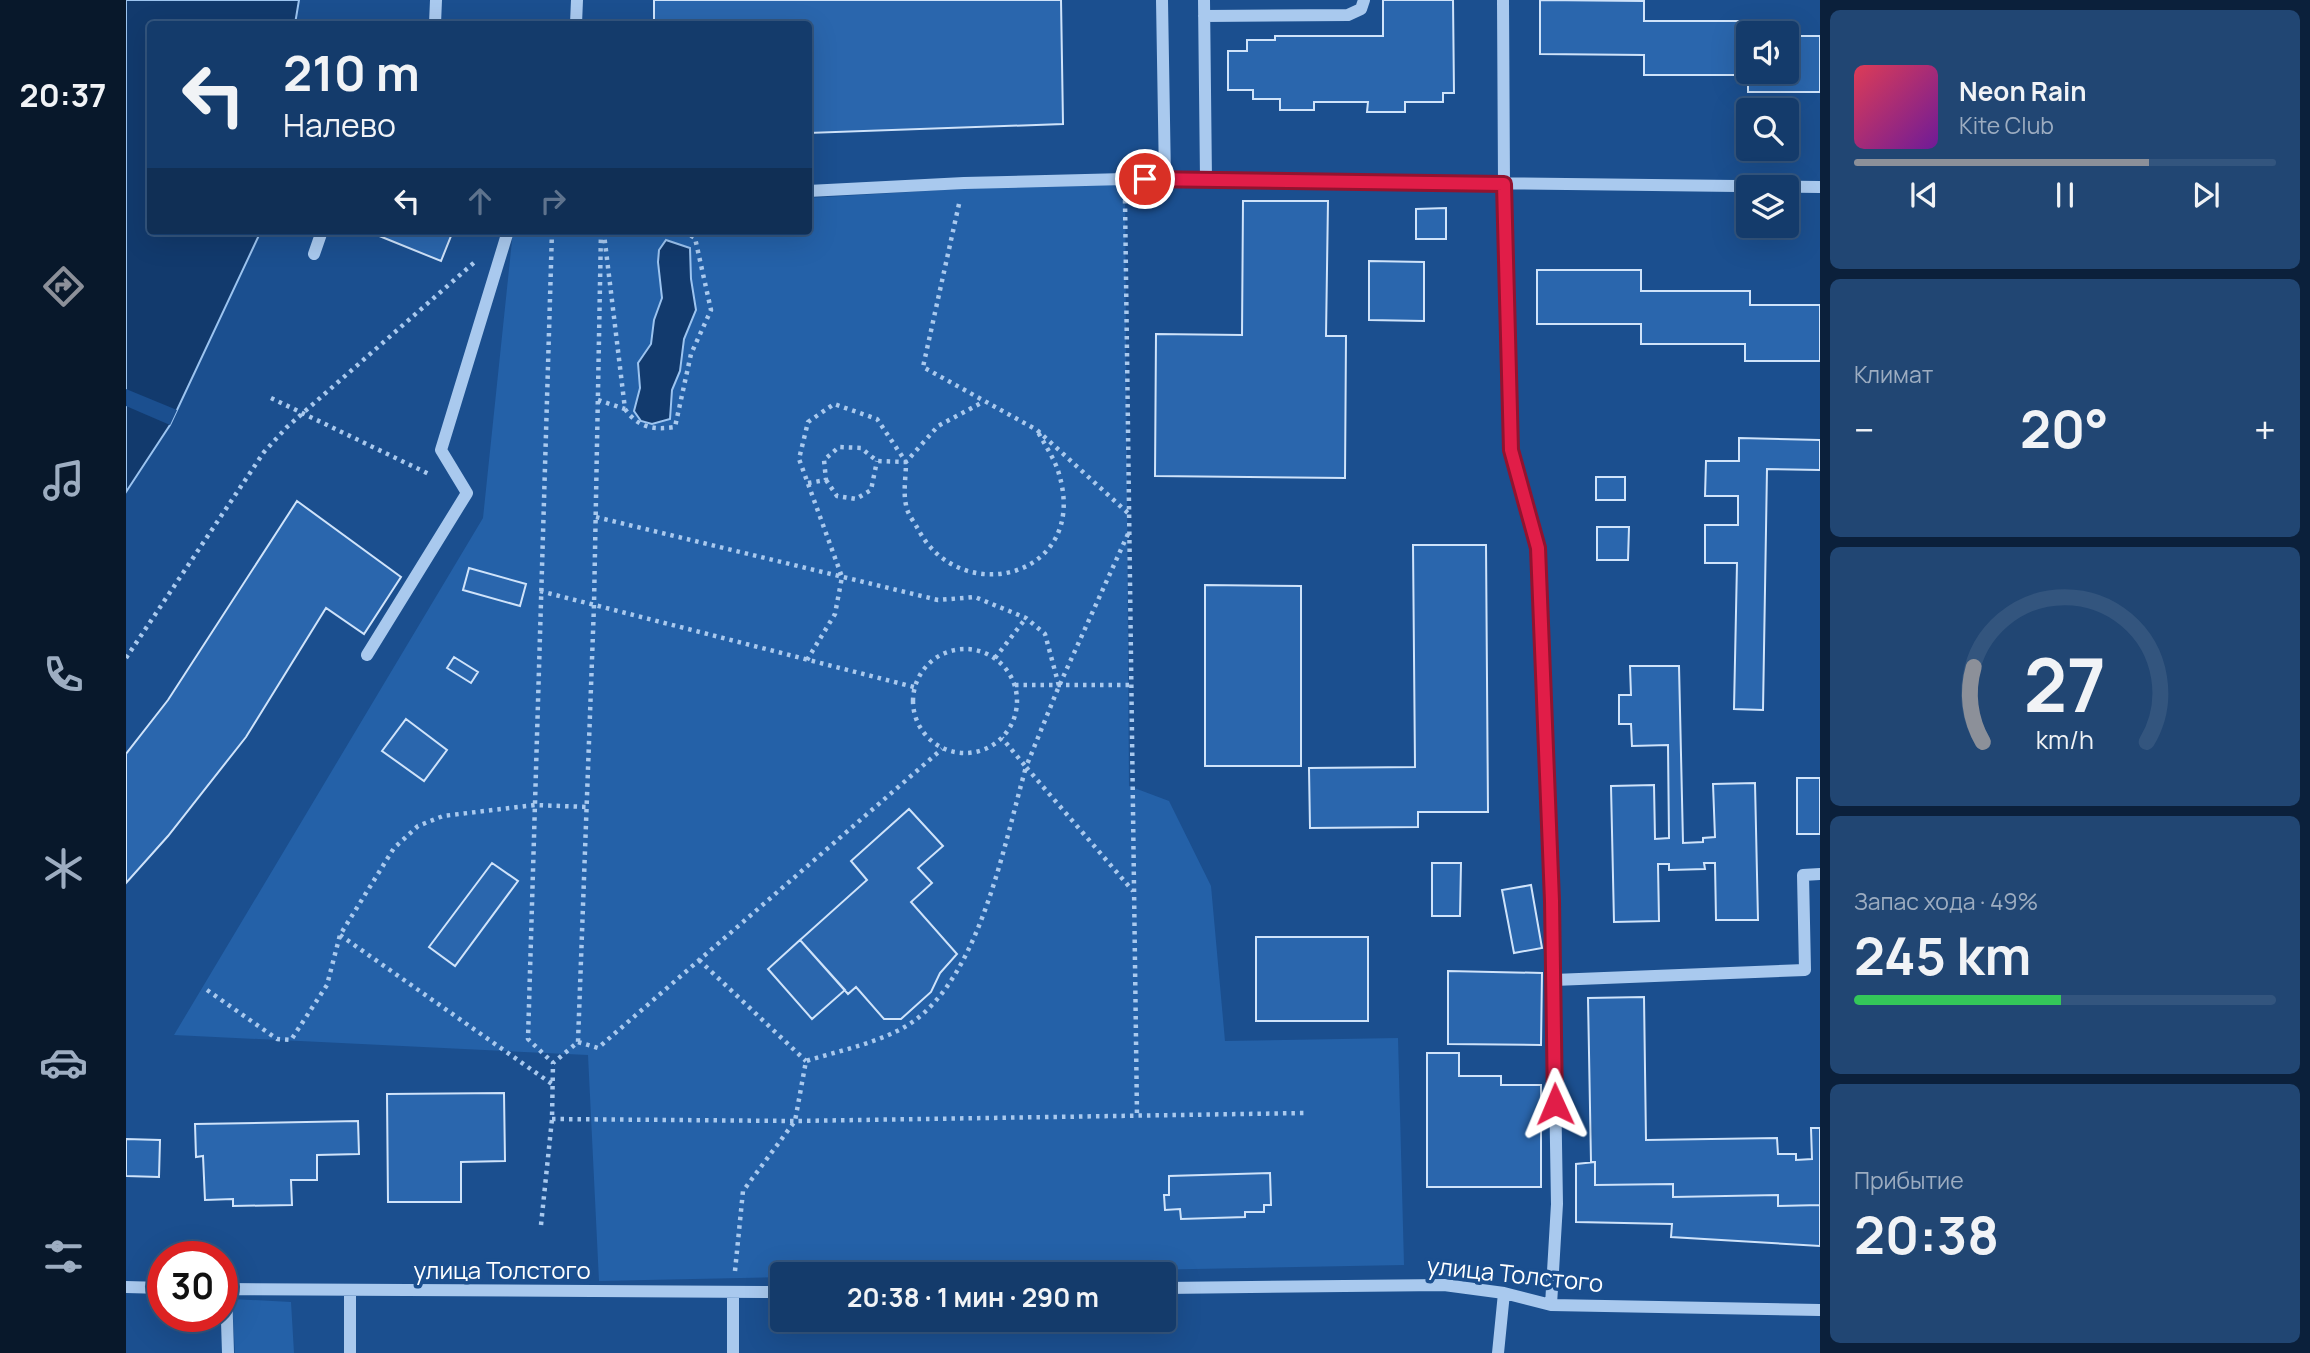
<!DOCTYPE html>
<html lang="ru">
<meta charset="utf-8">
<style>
body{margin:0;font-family:Manrope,sans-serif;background:#214673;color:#f1f3f6;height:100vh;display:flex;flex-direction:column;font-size:26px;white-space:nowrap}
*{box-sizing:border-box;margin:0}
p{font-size:23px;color:#9dadc1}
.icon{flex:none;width:38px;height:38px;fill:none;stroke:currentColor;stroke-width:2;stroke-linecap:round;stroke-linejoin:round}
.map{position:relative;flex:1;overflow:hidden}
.panel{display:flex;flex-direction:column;gap:10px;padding:10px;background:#0b203b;width:490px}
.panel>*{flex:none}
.top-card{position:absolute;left:21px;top:21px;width:665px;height:214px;border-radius:7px;box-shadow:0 7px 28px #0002,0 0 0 2px #33557e;background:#143b6b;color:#f1f3f6;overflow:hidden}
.controls{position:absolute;left:1610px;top:21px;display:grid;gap:14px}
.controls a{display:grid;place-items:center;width:63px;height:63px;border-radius:7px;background:#143b6b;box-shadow:0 7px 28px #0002,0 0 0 2px #33557e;font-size:35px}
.speed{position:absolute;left:21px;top:1241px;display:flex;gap:14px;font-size:35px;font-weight:700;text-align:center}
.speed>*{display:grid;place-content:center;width:91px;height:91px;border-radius:50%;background:#143b6b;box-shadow:0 7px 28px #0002,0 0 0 2px #33557e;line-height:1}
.speed .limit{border:10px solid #d22;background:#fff;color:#111}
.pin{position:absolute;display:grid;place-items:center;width:60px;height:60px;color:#fff;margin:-30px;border:4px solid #fff;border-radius:50%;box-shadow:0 2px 7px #0007}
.me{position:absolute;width:77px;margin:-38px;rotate:359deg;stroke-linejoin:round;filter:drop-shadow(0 0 5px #0008)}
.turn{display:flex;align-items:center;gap:24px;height:147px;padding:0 21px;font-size:32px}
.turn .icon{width:91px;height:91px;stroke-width:2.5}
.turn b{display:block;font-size:49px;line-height:60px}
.lanes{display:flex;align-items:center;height:66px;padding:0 21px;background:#0003;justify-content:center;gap:35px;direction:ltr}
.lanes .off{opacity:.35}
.big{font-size:52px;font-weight:700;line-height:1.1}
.panel .widget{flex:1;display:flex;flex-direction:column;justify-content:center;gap:10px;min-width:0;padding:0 24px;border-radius:10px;background:#214673}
.panel .dial{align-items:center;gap:0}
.dial svg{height:182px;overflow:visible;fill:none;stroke:#33557e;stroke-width:7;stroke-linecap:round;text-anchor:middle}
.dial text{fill:#f1f3f6;stroke:none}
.song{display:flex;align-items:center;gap:21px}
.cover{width:84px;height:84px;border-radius:10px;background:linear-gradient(135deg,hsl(350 70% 55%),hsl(280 70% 35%))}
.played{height:7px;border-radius:4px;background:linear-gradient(90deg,#8c9099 70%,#33557e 70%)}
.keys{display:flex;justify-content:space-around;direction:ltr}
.heat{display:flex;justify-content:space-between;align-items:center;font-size:38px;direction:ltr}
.charge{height:10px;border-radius:5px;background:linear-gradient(90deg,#34c759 49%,#33557e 0)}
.trip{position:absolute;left:644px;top:1262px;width:406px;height:70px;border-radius:7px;background:#143b6b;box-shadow:0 7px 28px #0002,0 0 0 2px #33557e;font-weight:700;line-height:70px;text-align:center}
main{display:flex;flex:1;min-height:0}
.tabs{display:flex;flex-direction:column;width:126px;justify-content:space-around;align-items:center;background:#08182b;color:#9dadc1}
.tabs .icon{width:49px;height:49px}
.tabs .selected{color:#8c9099}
.tabs b{font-size:32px;color:#f1f3f6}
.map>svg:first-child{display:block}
.green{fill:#2461a8}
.water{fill:#123a6d;stroke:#9cc4f0;stroke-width:2}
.pier{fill:#1b4f8f}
.building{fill:#2a66ad;stroke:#cfe3fa;stroke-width:2}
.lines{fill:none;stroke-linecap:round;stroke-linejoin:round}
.path{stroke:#a9c9ee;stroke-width:4.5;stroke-dasharray:3.5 5;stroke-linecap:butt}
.minor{stroke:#a9c9ee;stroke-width:12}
.route-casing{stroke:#92132f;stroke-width:18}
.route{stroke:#e11d48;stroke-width:12}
.labels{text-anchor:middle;stroke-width:7;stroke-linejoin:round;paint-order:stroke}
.street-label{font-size:24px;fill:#fff;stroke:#1b4f8f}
</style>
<main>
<nav class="tabs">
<b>20:37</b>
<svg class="icon selected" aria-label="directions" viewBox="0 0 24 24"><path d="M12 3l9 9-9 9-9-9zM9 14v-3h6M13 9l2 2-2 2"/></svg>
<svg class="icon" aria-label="music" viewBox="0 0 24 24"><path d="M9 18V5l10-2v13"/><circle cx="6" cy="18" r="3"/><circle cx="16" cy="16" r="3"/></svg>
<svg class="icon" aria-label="phone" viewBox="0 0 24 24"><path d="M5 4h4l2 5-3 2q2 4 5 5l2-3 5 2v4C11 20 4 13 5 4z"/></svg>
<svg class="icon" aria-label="climate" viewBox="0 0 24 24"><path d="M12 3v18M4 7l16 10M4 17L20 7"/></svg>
<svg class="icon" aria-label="car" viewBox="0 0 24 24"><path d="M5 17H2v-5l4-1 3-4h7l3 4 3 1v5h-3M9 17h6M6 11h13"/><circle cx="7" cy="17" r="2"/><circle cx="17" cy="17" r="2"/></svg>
<svg class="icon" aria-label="filters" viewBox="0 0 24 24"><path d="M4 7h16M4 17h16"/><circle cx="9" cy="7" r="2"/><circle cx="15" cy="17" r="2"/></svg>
</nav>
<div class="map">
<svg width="1694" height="1353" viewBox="0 0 1694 1353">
<rect width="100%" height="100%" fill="#1b4f8f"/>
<path class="green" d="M999 179 1003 786 1043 801 1085 886 1099 1041 1272 1038 1278 1265 808 1274H656V1277L473 1281 462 1055 48 1035 357 518 387 231H682L683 198Z
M106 1299 165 1302 168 1353H109Z"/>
<path class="water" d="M0 0H173L169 24H24V231H135L44 425 0 492Z
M540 240 564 248 565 279 570 310 558 339 554 371 546 390 544 419 526 424 515 421 508 411 514 388 512 363 525 344 528 320 536 298 532 262 533 250Z"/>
<path class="pier" d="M0 389 51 410 44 425 0 406Z"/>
<path class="building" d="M528 0H935L937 124 682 133V24H528Z
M1257 0H1327L1328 93H1317V102H1279V112H1241L1242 102H1188V110H1154V99H1127V90H1102V51H1121V40H1149V36H1257Z
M1414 0 1518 1V21H1627L1626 33H1622V72H1661V36H1694V92H1622V75H1518V55L1414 54Z
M1117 201H1202L1200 336H1220L1219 478 1029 476 1030 334 1116 335Z
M1320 208V239H1290V209Z
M241 231H327L315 261Z
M1243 261 1298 262V321L1243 320Z
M1411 270H1515V291H1624V305H1694V361H1619V344H1515V324H1411Z
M1613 438 1694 440V470L1641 469 1637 710 1608 709 1611 563H1579V525H1612V496H1579L1580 461H1613Z
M1470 477H1499V500H1470Z
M171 501 275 577 238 634 200 608 120 737 42 836 0 883V754L42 700Z
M1471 527H1503L1502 560H1471Z
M1287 545H1360L1362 812H1292V827L1184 828 1183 768 1289 767Z
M343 568 400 584 394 606 337 590Z
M1079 585 1175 586V766H1079Z
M328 657 352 672 345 683 321 668Z
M1504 666H1553L1557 843 1577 842V838L1589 837 1587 784 1629 783 1632 920H1590L1589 863H1578L1579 869 1543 870V864H1532L1533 921 1488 922 1485 786 1528 785 1529 839 1543 838 1542 745 1506 746 1505 724H1493V695H1505Z
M280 719 321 750 298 781 256 751Z
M1671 778H1694V834H1671Z
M783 809 817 846 792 868 806 883 785 902 831 954 814 973 805 992 775 1019H758L730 987 722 994 674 940 741 880 725 861Z
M366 863 392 881 329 966 303 947Z
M1306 863H1335L1334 916H1306Z
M1405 885 1416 948 1388 953 1376 890Z
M1130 937H1242V1021H1130Z
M674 940 719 990 686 1019 642 969Z
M1322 971 1416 973 1415 1045 1322 1044Z
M1518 997 1520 1140 1651 1138 1652 1154H1670V1160L1686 1159 1685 1128H1694V1205L1652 1206V1195L1547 1197V1184L1469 1185V1162H1465L1462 998Z
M1301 1053H1333V1076H1375V1085H1415V1187H1301Z
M378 1093 379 1161 335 1162V1202H262L261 1094Z
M232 1121 233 1154 191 1155V1180H165L166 1205 107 1206V1199L79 1200 77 1156 70 1157 69 1124Z
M0 1139 34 1140 33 1177 0 1176Z
M1469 1162V1185L1547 1184V1197L1652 1195V1206L1694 1205V1246L1545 1237 1546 1224 1450 1222V1164Z
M1144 1173 1145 1205H1138V1212H1119V1217L1055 1219 1054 1209 1039 1210 1038 1195H1043V1176Z"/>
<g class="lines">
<path class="path" d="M999 200 1011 1116
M833 204 797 367 911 430 1003 514
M426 231 402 1039 427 1063
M145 398 305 475
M472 400 499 409 478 234
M499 409C512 428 528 430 549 427L565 354 585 310 569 238 557 231
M700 480 711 496 730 499 745 490 751 461
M682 483 700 480 698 460 713 447 735 448 751 461 780 462C780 476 777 492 780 505 781 513 788 522 792 529 834 610 964 577 933 474 929 459 918 444 911 430
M470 517 812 600 849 597 900 618 919 634 933 686
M1002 534 933 686 900 767 1007 891
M414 591 788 687
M787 701a52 52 0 1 1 104 0a52 52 0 1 1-104 0Z
M0 658 138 452 161 427 351 260
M869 658 900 618
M681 660 709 614 716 577 673 459 682 422 708 404 751 419 780 462 812 426 857 402
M889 685H1006
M214 935 426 1084
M573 960 680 1061
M81 990 151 1039 165 1040 201 985 214 935 268 848 292 826 317 816 409 805 461 807
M452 1042 472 1048 816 749
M426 1119 669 1121 1180 1113
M415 1225 426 1119 427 1063 452 1042 468 605 475 231
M609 1271 617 1191 669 1121 680 1061C709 1052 743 1045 771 1031 852 993 877 847 900 767L876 738"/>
<path class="minor" d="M1036 0 1039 179
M1078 0 1080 180
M1377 0 1378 184 1385 450 1412 548 1426 901 1431 1204 1425 1305
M1078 16 1222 15 1235 9 1238 0
M309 24 310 0
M450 24 451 0
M682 191 838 183 999 179 1694 187
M188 254 196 231
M241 655 341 493 315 450 382 231
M1428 980 1679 970 1677 875 1694 874
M0 1287 37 1288
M1038 1288 1318 1285 1378 1293 1425 1305 1694 1310
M96 1289 656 1292
M100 1289 102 1353
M224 1291V1353
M607 1353V1293
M1372 1353 1378 1293"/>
</g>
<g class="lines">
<defs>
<path id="route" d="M1019 179 1378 184 1385 450 1412 548 1426 901 1429 1104"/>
</defs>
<use href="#route" class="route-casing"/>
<use href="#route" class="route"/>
</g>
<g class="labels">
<g class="street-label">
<text x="376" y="1279">улица Толстого</text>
<text transform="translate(1389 1275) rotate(6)" y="8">улица Толстого</text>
</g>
</g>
</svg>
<div class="controls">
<a><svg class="icon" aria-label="sound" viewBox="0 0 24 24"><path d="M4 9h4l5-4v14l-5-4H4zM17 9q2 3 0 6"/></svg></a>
<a><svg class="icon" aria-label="search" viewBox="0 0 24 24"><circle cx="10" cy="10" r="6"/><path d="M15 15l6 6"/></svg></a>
<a><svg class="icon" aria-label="layers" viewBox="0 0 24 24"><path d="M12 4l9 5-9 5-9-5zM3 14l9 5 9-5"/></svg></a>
</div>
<div class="speed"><div class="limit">30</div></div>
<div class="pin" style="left:1019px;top:179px;background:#d93025"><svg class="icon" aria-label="arrive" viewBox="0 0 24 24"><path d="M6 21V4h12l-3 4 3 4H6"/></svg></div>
<svg class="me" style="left:1429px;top:1104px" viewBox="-20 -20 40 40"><path d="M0-17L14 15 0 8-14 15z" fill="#e11d48" stroke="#fff" stroke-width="4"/></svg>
<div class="trip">20:38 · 1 мин · 290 m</div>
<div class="top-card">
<div class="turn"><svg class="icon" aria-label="left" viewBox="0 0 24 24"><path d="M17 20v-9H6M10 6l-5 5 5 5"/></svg><div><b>210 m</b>Налево</div></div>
<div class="lanes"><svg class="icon" aria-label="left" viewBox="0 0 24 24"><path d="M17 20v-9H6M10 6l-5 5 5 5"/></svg><svg class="icon off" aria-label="ahead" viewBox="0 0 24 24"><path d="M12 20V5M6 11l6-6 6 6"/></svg><svg class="icon off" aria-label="right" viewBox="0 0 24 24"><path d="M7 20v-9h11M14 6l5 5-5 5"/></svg></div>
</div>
</div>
<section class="panel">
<div class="widget">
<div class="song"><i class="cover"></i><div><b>Neon Rain</b><p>Kite Club</p></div></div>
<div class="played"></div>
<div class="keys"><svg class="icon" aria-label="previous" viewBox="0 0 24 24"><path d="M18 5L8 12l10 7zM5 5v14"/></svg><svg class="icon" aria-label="pause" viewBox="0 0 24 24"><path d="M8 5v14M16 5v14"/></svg><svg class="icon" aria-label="next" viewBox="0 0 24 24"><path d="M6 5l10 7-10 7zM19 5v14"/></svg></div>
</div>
<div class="widget"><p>Климат</p>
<div class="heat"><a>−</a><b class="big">20°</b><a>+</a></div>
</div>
<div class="widget dial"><svg viewBox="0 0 100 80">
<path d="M14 69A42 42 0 1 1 86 69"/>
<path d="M14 69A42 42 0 0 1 10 36" stroke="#8c9099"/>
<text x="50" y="56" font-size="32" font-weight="700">27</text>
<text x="50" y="72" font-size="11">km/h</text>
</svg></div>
<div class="widget"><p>Запас хода · 49%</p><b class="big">245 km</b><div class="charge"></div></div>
<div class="widget"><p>Прибытие</p><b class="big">20:38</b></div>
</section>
</main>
